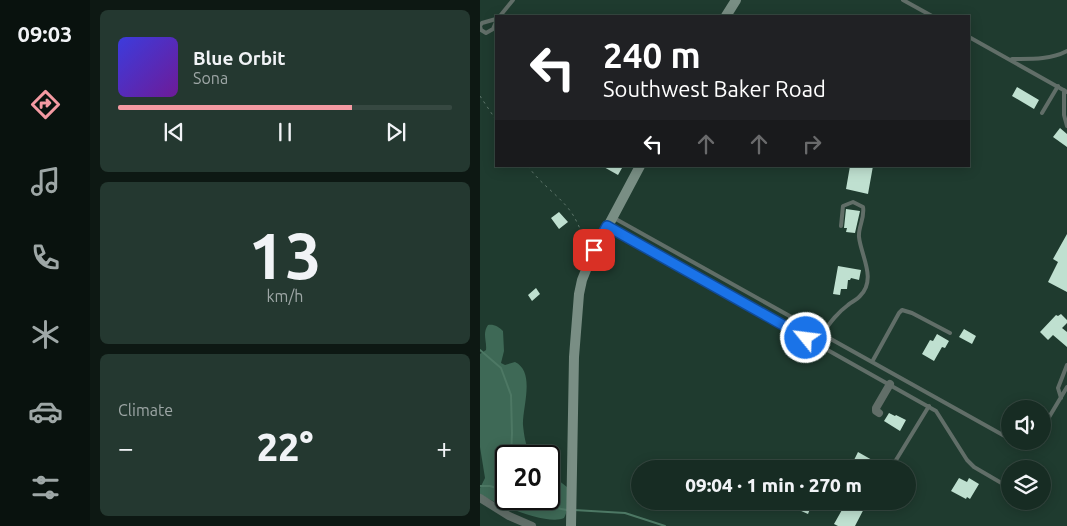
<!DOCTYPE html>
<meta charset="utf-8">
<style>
body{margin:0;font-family:Ubuntu,sans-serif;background:#243830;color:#f1f3f6;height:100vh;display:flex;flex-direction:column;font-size:19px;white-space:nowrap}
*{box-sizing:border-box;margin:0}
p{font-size:16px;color:#9ea7a6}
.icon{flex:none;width:28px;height:28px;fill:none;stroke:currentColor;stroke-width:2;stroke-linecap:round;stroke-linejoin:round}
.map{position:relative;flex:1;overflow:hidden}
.details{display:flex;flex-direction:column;gap:10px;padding:10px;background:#0d1813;width:390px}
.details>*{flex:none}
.top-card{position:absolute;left:15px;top:15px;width:475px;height:152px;border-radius:0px;box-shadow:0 2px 12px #0003,0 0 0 1px #364841;background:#202124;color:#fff;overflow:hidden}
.fabs{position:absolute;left:521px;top:400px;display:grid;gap:10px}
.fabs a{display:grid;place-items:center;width:50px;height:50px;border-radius:50%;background:#172c23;box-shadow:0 2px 12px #0003,0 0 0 1px #364841;font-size:25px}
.speed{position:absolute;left:15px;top:445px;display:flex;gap:10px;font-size:25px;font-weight:700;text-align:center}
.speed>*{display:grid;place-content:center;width:65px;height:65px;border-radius:50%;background:#172c23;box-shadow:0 2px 12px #0003,0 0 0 1px #364841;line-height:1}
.speed .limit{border:2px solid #111;border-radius:8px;background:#fff;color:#111}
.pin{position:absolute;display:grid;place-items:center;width:42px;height:42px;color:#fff;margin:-21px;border-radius:10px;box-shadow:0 2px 8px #0006}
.me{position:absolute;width:55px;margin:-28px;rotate:299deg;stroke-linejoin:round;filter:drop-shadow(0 0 4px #0008)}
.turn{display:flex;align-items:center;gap:18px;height:105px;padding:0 25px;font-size:22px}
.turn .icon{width:65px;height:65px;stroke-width:2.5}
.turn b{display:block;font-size:35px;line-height:42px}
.lanes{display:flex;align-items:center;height:48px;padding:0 25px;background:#0003;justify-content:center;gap:25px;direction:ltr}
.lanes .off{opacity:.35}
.big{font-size:38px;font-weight:800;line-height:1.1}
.details .card{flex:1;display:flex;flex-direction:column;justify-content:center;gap:8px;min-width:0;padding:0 18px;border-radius:8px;background:#243830}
.details .dial{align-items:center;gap:0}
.dial b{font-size:65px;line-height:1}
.song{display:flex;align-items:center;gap:15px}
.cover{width:60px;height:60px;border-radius:8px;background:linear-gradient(135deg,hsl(240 70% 55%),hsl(280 70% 35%))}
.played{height:5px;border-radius:2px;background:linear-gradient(90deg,#f49aa2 70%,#364841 70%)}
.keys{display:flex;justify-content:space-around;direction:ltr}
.heat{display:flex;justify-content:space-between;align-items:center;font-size:28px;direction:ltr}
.trip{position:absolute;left:151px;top:460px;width:285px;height:50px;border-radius:25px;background:#172c23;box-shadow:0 2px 12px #0003,0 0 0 1px #364841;font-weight:800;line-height:50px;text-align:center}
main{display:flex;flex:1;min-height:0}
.tab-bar{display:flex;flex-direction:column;width:90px;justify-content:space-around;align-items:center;background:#09120e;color:#9ea7a6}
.tab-bar .icon{width:35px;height:35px}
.tab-bar .selected{color:#f49aa2}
.tab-bar b{font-size:22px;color:#f1f3f6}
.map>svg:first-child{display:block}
.forest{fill:#3e6956}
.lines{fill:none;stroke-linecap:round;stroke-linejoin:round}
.stream{stroke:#4d7864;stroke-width:2}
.building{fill:#bfe0d0}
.path{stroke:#60786d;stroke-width:1;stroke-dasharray:2.5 4;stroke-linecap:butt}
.lane{stroke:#616e68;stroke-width:4}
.street{stroke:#616e68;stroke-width:8}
.secondary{stroke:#798e84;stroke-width:10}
.route-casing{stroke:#114b97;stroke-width:12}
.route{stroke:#1a73e8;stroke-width:9}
</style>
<main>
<nav class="tab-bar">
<b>09:03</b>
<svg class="icon selected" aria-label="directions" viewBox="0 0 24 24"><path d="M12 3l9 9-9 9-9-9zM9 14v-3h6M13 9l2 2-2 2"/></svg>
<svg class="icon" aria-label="music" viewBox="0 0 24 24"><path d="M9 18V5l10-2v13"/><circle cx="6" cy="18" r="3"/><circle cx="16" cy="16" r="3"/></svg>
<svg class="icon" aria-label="phone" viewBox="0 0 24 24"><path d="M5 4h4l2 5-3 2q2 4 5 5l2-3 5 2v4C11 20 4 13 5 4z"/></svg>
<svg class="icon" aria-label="climate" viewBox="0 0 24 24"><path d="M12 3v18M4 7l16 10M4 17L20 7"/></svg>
<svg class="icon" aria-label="car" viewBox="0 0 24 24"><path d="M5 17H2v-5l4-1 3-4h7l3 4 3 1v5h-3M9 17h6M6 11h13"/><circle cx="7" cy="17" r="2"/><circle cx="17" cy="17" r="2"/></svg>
<svg class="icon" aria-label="filters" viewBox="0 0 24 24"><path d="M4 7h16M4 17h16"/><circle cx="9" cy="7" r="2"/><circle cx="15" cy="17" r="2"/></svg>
</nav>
<section class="details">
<div class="card">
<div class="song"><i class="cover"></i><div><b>Blue Orbit</b><p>Sona</p></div></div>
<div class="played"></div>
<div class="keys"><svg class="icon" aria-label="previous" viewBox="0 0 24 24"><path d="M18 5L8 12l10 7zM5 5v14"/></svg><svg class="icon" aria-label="pause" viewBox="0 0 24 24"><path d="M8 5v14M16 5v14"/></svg><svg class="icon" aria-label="next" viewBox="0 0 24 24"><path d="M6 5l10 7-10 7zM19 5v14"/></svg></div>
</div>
<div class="card dial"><b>13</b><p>km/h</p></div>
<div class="card"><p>Climate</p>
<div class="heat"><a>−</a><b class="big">22°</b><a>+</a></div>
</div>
</section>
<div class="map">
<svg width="587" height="526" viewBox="0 0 587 526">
<rect width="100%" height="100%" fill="#1f3b2f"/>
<path class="forest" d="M8 325C14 324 19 327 23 331L24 351 21 363 25 365 35 362C56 372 42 408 43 425 44 436 46 447 51 456H26V499H69V473L87 487C87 496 89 510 84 518 68 526 16 504 0 494V488L5 478 0 447V354L6 350C7 341 2 334 8 325Z"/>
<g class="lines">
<path class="stream" d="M0 350 21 368 31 395 32 433 31 456
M0 486H10L26 491
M46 499 59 505 87 510
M94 510 145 513 185 526"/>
</g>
<path class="building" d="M537 87 559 100 554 109 532 96Z
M580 128 587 134V147L573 137Z
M122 166H140L142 168 138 175Z
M370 166H393L388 194 366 189Z
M366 209 380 211 375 233 366 232 367 228H364Z
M79 212 88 222 79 229 71 218Z
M587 234V292L568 282 578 262 573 259Z
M358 266 381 270 379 280 371 278 370 280H368L367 289H361L360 295 353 294Z
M56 288 60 294 52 301 48 295Z
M581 314 587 320V323L582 328 587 332V347L573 335 568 340 560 332 576 315 578 316Z
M484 329 496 336 492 344 479 337Z
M457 334 469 341 465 348 462 347 454 361 442 354 450 340 453 341Z
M409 413 415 416 416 415 426 420 420 431 404 421Z
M378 452 408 469H376L371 466Z
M479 478 487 482 489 478 499 484 490 499 487 497 486 499 471 491Z
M367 501H388L375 526H358L354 524Z
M322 505 330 509 328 514 319 510Z"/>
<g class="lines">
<path class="path" d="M0 96 16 120
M48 166C60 184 79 195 91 212 99 223 100 234 110 242"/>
<path class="lane" d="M423 0 452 16
M20 16 33 0
M16 19 2 23 0 26 1 30 6 33 13 29 16 22
M489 37 587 92
M532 59C551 59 570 60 587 51
M584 90V115L587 126
M562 113 578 86
M134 218 530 439
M129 227 456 411 487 460 494 467 530 488
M342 334C350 323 357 313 368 305 371 302 377 300 380 296 397 279 381 256 379 237 378 227 385 218 383 207L373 202 363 206 361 226
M392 362 419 313 422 310 432 313 470 333
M581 398 578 388 587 365
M562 429 587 387
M534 441 542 443 551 441
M413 465 449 406"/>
<path class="street" d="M399 413 396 411V408L410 384
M0 498 29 516 52 526"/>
<path class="secondary" d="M246 16 256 0
M91 526 94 357 99 294 102 280 110 260 160 166"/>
</g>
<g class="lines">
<defs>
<path id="route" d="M114 250 127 226 326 338"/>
</defs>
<use href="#route" class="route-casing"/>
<use href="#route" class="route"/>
</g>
</svg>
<div class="fabs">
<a><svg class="icon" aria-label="sound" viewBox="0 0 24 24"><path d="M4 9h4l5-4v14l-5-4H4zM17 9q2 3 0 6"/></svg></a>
<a><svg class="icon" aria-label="layers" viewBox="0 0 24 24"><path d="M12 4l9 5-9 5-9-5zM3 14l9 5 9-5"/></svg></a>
</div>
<div class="speed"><div class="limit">20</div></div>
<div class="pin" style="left:114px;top:250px;background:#d93025"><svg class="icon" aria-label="arrive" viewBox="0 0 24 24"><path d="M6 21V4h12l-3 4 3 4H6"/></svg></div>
<svg class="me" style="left:326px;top:338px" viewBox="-20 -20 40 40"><circle r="17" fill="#1a73e8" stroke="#fff" stroke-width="3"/><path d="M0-11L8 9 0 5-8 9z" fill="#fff"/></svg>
<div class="trip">09:04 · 1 min · 270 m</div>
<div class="top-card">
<div class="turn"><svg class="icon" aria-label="left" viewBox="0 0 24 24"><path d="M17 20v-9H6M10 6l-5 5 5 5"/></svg><div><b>240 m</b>Southwest Baker Road</div></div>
<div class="lanes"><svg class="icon" aria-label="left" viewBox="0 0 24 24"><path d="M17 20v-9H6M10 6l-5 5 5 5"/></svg><svg class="icon off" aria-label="ahead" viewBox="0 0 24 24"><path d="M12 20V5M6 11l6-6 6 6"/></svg><svg class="icon off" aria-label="ahead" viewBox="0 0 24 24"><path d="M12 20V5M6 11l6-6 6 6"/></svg><svg class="icon off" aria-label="right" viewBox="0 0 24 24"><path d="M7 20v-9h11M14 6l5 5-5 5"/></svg></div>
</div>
</div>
</main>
